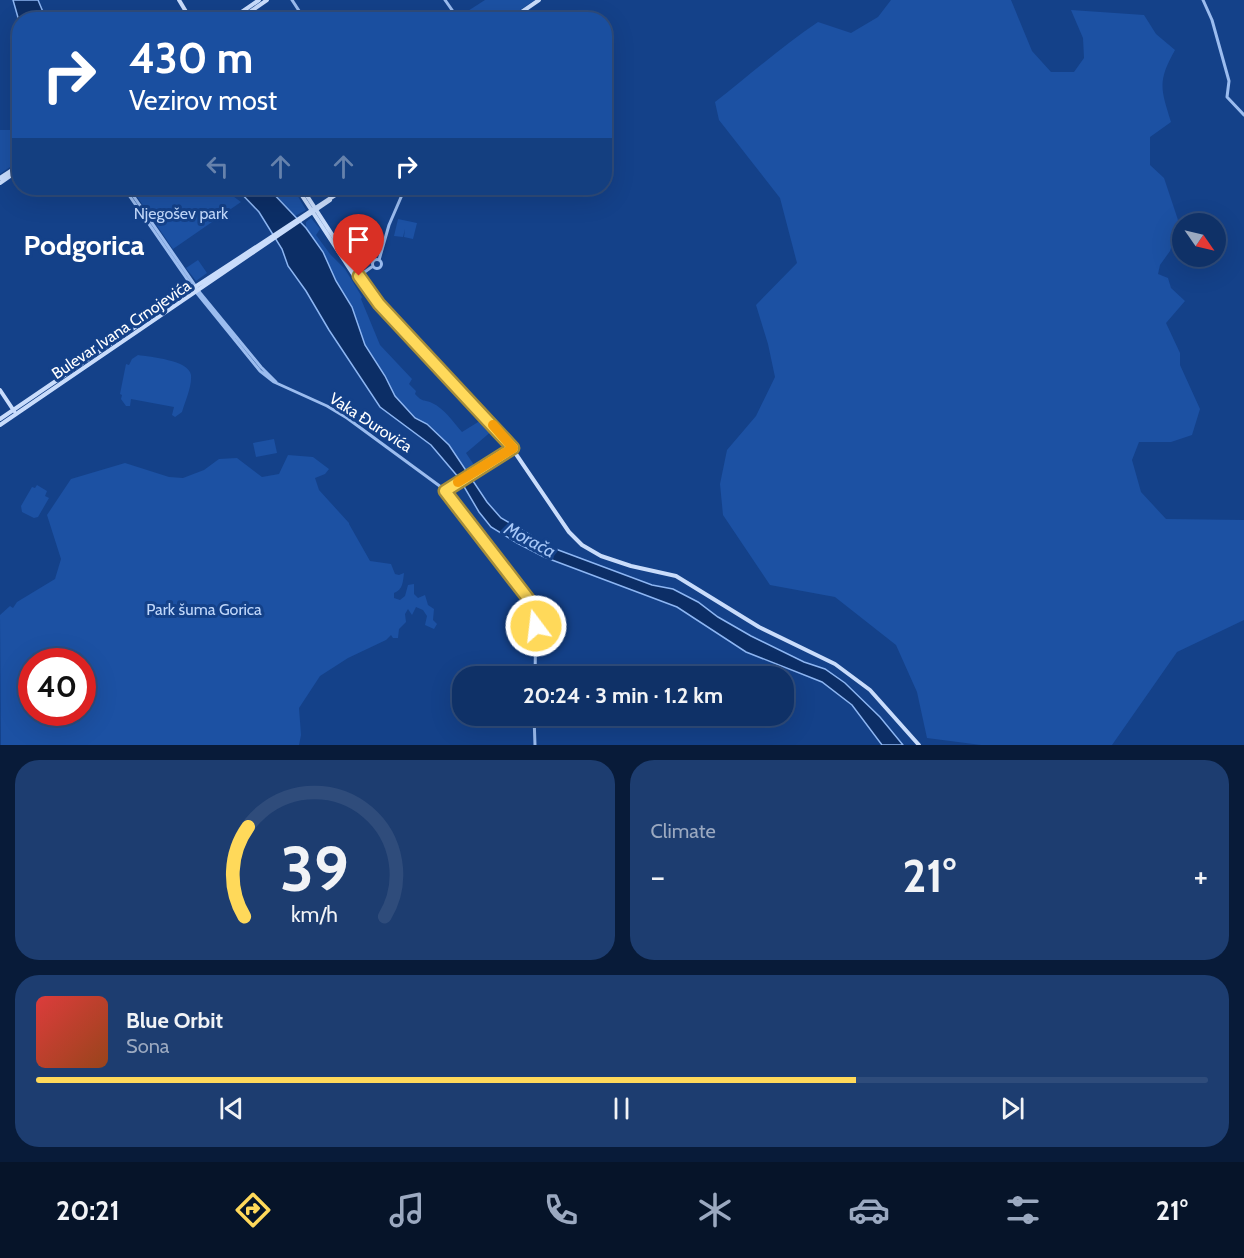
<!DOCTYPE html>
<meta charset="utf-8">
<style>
body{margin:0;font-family:Cabin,sans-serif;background:#1d3d70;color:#f1f3f6;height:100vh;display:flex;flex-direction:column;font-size:22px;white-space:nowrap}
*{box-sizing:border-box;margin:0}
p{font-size:20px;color:#9ba9c0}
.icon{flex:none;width:33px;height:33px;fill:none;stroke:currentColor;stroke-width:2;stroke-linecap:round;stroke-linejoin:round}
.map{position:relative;height:745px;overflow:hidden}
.sheet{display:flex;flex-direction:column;gap:15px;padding:15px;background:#081b39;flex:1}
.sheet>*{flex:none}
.guide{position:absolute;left:12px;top:12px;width:600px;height:183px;border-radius:24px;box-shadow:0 6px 24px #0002,0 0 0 2px #2f4c7b;background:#1a4fa0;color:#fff;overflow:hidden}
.needle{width:39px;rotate:124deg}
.controls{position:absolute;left:1172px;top:213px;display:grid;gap:12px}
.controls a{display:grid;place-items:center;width:54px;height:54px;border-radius:50%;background:#0f3167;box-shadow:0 6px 24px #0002,0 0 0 2px #2f4c7b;font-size:30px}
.speed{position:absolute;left:18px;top:648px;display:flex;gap:12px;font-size:30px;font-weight:700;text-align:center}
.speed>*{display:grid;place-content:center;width:78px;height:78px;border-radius:50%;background:#0f3167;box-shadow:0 6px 24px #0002,0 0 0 2px #2f4c7b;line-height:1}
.speed .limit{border:9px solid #d22;background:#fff;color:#111}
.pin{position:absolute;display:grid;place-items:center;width:51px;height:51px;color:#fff;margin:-62px -26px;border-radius:50% 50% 50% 0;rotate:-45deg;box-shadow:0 0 6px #0007}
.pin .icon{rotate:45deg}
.me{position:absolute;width:66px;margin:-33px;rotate:345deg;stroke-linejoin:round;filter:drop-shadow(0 0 4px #0008)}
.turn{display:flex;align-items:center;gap:21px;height:126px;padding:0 18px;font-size:27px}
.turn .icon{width:78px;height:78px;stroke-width:2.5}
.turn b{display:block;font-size:42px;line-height:51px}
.lanes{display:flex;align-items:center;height:57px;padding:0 18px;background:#0003;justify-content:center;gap:30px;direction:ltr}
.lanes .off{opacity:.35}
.big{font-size:45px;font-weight:700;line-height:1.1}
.sheet .tile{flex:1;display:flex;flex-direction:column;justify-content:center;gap:9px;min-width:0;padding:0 21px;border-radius:24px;background:#1d3d70}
.sheet .dial{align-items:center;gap:0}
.dial svg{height:156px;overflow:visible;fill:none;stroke:#2f4c7b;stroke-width:7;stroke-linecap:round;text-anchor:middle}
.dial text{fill:#f1f3f6;stroke:none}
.song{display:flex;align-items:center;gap:18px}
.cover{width:72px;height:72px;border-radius:9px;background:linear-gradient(135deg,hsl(0 70% 55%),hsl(20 70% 35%))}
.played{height:6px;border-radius:3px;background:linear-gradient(90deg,#ffd95a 70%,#2f4c7b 70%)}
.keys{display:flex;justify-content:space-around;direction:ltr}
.heat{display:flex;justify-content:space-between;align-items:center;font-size:33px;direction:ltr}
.sheet .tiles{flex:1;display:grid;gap:15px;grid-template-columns:1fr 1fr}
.tile:last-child{grid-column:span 2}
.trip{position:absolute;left:452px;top:666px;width:342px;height:60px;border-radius:24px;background:#0f3167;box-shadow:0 6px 24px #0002,0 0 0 2px #2f4c7b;font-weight:700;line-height:60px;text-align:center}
.tab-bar{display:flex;height:96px;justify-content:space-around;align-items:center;background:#061429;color:#9ba9c0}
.tab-bar .icon{width:42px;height:42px}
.tab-bar .selected{color:#ffd95a}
.tab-bar b{font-size:27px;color:#f1f3f6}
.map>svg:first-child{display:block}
.green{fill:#1c51a3;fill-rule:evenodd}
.water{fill:#0c2e66;stroke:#8db6f3;stroke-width:1.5}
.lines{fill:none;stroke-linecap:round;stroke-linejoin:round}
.tertiary{stroke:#9bbcef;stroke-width:3}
.secondary{stroke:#c9dcfb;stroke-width:4}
.route-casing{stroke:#a68d3a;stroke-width:15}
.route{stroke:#ffd95a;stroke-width:10}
.slow{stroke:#f59e0b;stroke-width:10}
.labels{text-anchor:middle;stroke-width:6;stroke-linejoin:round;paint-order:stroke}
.park-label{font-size:16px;fill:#c1d8fb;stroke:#144189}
.street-label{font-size:16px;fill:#fff;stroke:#144189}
.water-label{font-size:18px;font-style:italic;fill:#a7c7f7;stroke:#144189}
.town-label{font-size:28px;font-weight:bold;fill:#fff;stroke:#144189}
</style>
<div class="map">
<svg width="1244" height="745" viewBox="0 0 1244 745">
<rect width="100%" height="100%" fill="#144189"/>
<path class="green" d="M485 0H535L507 19H463L460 16Z
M891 0H1011L1032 51 1051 72H1074L1084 58 1083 38 1071 10 1144 15 1156 34 1175 50C1157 82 1161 89 1171 122L1150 137V165L1164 178 1179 223 1170 251 1160 265 1158 274 1168 278 1171 288 1185 301 1166 323 1180 353V365L1200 409 1192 435 1171 442H1139L1132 460 1141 492 1166 519 1244 520V620L1177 652 1112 745H981L927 738 917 692 896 645 835 597 770 585 723 515 720 484 727 450 756 416 775 377 768 344 756 305 797 263 780 198 719 120 715 102C750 75 782 46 818 22L851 33 878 17Z
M0 130H19L20 160 0 174Z
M131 188H222L241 202 173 249Z
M268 188H272L274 190 278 188H293L306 210 295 216Z
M311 218 320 229 316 235 330 254 345 269 362 297 361 299 380 345 412 379 409 384 416 391 415 394C423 403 424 399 432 403 444 408 454 423 462 432L483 419 493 430 466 453 476 468 468 473 449 445 427 424 415 418 395 396 385 376 365 346 352 307 336 281 327 260 306 228V222Z
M398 219 417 223 413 239 404 237 405 229 403 237 394 236Z
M198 260 207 273 196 281 186 268Z
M138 355C150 357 189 360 191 375 192 387 185 401 182 412L175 417 172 415 174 407 131 399 130 406H126L121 399 122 395 120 394 126 364 129 365 132 359Z
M274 439 277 453 256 457 253 443Z
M288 455 313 457 329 469 325 474 315 478 319 490 349 523V524L370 561 391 564 395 574 399 575 404 573C403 581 403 590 394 593V598L400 600 405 596 408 585 414 584V594L418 598 425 595 428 605 434 609 433 620 437 624 434 629 425 625 427 616 423 610 416 607 412 615 408 609 405 614 406 622 399 629 398 638H393L391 635 386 640 348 658 320 676 299 708 301 735 299 745H1L0 615 10 606 13 608 17 602 55 579 61 559 47 515 71 479 125 463 169 477 183 478 204 470 219 459 237 458 262 477 279 474ZM32 662H82V712H32Z
M37 485 47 491 45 496 49 498 38 517 34 518 22 512 21 506 32 487 35 488Z"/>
<path class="water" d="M13 0H38L46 19 19 21Z
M236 188H268L306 228 323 252 336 281 352 307 365 345 385 376 395 396 415 418 427 424 449 445 487 502 501 518 553 548 652 585 673 589 698 602 718 617 751 636 804 662 825 669 845 683 880 717 903 745H882L852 705 822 682 746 652 677 607 544 557 517 543 491 527 479 512 459 478 431 445 380 407 329 330 306 291 288 266 282 249 259 212Z"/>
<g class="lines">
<path class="tertiary" d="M292 0 305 20
M445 0 459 20
M1203 0 1212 20 1229 81 1227 97 1244 115
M124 188 196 292 260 371 274 382 327 406 347 418 441 487 520 586 533 606 536 618 535 676
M128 188 201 294 261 367 276 382
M372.5 264a4.5 4.5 0 1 1 9 0a4.5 4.5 0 1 1-9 0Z
M379 260 389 225 405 188
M359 276 373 266
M445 491 512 449
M534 716 535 745"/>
<path class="secondary" d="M179 0 191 20
M230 20 259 0
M238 20 267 0
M510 20 539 0
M0 178 20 165
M0 183 20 169
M297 188 366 294 509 446
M302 188 370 293 505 438 569 532 582 545 601 556 631 566 676 576 759 627 835 664 870 690 919 745
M0 390 14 411
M0 419 172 302 346 188
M0 425 330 200
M503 454 505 443"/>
</g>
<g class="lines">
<defs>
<path id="route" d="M359 276 379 304 513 448 445 491 530 601 535 612 536 626"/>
</defs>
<use href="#route" class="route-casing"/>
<use href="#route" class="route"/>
<path class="slow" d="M458 482 513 448 493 425"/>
</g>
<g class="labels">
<g class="park-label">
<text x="181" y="219">Njegošev park</text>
<text x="204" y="615">Park šuma Gorica</text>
</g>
<g class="street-label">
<text transform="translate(121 329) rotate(-34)" y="6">Bulevar Ivana Crnojevića</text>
<text transform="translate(371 422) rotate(33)" y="6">Vaka Đurovića</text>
</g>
<g class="water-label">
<text transform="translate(530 540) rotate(28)" y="6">Morača</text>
</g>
<g class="town-label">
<text x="84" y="255">Podgorica</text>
</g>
</g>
</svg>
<div class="controls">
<a><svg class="needle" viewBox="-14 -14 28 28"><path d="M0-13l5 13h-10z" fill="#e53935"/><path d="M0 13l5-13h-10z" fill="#9ba9c0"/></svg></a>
</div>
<div class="speed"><div class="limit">40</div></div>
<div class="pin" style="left:359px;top:276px;background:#d93025"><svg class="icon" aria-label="arrive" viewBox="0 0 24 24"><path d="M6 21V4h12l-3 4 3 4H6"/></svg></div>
<svg class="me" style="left:536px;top:626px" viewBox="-20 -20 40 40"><circle r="17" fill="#ffd95a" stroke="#fff" stroke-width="3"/><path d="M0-11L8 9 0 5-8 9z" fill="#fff"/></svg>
<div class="trip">20:24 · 3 min · 1.2 km</div>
<div class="guide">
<div class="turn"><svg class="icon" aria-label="right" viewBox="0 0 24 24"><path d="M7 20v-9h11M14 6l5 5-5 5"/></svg><div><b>430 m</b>Vezirov most</div></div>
<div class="lanes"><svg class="icon off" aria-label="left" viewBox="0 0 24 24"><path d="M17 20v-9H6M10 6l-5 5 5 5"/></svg><svg class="icon off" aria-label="ahead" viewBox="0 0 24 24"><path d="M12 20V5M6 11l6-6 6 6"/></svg><svg class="icon off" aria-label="ahead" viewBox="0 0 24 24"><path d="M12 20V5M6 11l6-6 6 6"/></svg><svg class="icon" aria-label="right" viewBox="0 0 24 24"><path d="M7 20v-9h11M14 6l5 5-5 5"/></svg></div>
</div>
</div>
<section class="sheet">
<div class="tiles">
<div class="tile dial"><svg viewBox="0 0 100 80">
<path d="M14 69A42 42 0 1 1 86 69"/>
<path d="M14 69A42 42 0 0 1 16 23" stroke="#ffd95a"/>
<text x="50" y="56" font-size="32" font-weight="700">39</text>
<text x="50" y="72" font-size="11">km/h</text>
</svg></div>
<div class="tile"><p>Climate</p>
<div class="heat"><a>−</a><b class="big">21°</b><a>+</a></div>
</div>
<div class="tile">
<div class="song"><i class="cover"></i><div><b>Blue Orbit</b><p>Sona</p></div></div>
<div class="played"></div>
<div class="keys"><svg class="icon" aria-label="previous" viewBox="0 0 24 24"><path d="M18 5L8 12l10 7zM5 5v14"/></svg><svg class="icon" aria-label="pause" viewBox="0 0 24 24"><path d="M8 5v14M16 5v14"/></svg><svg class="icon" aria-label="next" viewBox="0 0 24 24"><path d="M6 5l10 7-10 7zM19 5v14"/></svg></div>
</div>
</div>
</section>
<nav class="tab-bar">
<b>20:21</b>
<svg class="icon selected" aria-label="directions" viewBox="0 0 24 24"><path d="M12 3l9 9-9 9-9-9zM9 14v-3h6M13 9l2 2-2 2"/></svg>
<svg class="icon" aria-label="music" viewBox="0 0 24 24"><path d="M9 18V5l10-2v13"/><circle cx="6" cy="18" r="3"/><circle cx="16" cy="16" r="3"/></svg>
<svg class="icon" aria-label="phone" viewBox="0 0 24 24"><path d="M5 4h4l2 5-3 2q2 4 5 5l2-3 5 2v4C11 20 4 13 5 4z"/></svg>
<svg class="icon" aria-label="climate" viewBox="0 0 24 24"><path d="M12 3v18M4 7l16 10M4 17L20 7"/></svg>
<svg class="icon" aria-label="car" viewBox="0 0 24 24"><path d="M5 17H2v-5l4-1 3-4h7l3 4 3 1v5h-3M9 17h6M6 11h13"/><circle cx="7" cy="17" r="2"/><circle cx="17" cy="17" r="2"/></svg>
<svg class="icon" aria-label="filters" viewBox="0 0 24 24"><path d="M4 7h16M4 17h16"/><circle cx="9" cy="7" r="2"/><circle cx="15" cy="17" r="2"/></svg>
<b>21°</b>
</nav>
